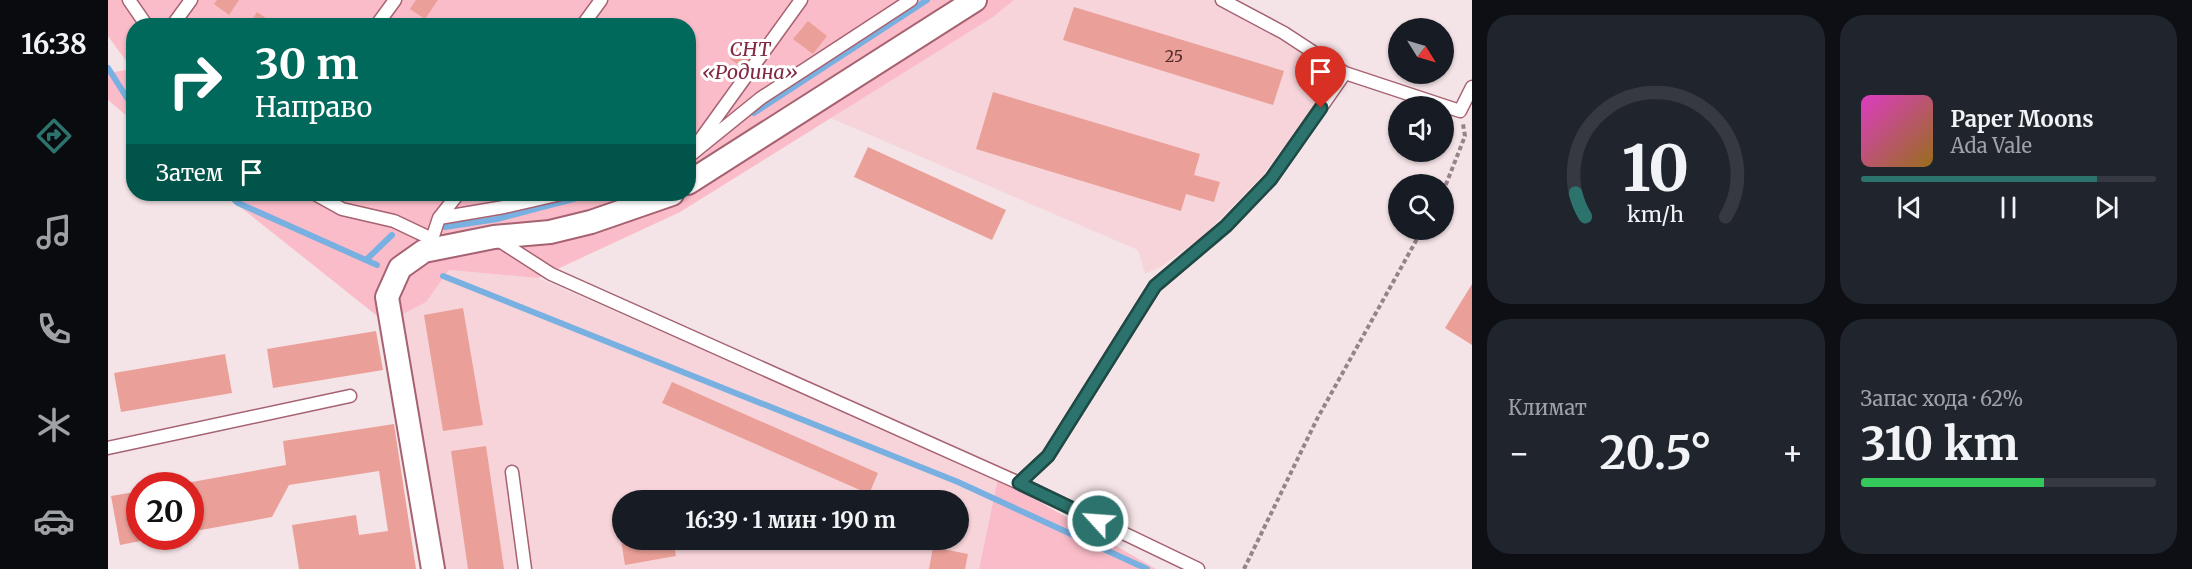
<!DOCTYPE html>
<html lang="ru">
<meta charset="utf-8">
<style>
body{margin:0;font-family:Merriweather,serif;background:#20242c;color:#f1f3f6;height:100vh;display:flex;flex-direction:column;font-size:22px;white-space:nowrap}
*{box-sizing:border-box;margin:0}
p{font-size:20px;color:#9ea1a6}
.icon{flex:none;width:33px;height:33px;fill:none;stroke:currentColor;stroke-width:2;stroke-linecap:round;stroke-linejoin:round}
.map{position:relative;flex:1;overflow:hidden}
.panel{display:flex;flex-direction:column;gap:15px;padding:15px;background:#0d0f14;width:720px}
.panel>*{flex:none}
.guide{position:absolute;left:18px;top:18px;width:570px;height:183px;border-radius:24px;box-shadow:0 2px 4px #0004;background:#00695c;color:#fff;overflow:hidden}
.needle{width:39px;rotate:127deg}
.tools{position:absolute;left:1280px;top:18px;display:grid;gap:12px}
.tools a{display:grid;place-items:center;width:66px;height:66px;border-radius:50%;background:#171b24;box-shadow:0 2px 4px #0004;font-size:30px}
.speed{position:absolute;left:18px;top:472px;display:flex;gap:12px;font-size:30px;font-weight:700;text-align:center}
.speed>*{display:grid;place-content:center;width:78px;height:78px;border-radius:50%;background:#171b24;box-shadow:0 2px 4px #0004;line-height:1}
.speed .limit{border:9px solid #d22;background:#fff;color:#111}
.pin{position:absolute;display:grid;place-items:center;width:51px;height:51px;color:#fff;margin:-62px -26px;border-radius:50% 50% 50% 0;rotate:-45deg;box-shadow:0 0 6px #0007}
.pin .icon{rotate:45deg}
.me{position:absolute;width:66px;margin:-33px;rotate:296deg;stroke-linejoin:round;filter:drop-shadow(0 0 4px #0008)}
.turn{display:flex;align-items:center;gap:21px;height:126px;padding:0 30px;font-size:27px}
.turn .icon{width:78px;height:78px;stroke-width:2.5}
.turn b{display:block;font-size:42px;line-height:51px}
.then{display:flex;align-items:center;height:57px;padding:0 30px;background:#0003;gap:12px;font-size:22px}
.big{font-size:45px;font-weight:700;line-height:1.1}
.panel .tile{flex:1;display:flex;flex-direction:column;justify-content:center;gap:9px;min-width:0;padding:0 21px;border-radius:24px;background:#20242c}
.panel .dial{align-items:center;gap:0}
.dial svg{height:156px;overflow:visible;fill:none;stroke:#363941;stroke-width:7;stroke-linecap:round;text-anchor:middle}
.dial text{fill:#f1f3f6;stroke:none}
.song{display:flex;align-items:center;gap:18px}
.cover{width:72px;height:72px;border-radius:9px;background:linear-gradient(135deg,hsl(310 70% 55%),hsl(40 70% 35%))}
.played{height:6px;border-radius:3px;background:linear-gradient(90deg,#2b736c 80%,#363941 80%)}
.keys{display:flex;justify-content:space-around;direction:ltr}
.heat{display:flex;justify-content:space-between;align-items:center;font-size:33px;direction:ltr}
.charge{height:9px;border-radius:4px;background:linear-gradient(90deg,#34c759 62%,#363941 0)}
.panel .tiles{flex:1;display:grid;gap:15px;grid-template-columns:repeat(2,1fr)}
.trip{position:absolute;left:504px;top:490px;width:357px;height:60px;border-radius:30px;background:#171b24;box-shadow:0 2px 4px #0004;font-weight:700;line-height:60px;text-align:center}
main{display:flex;flex:1;min-height:0}
.menu{display:flex;flex-direction:column;width:108px;justify-content:space-around;align-items:center;background:#090b0e;color:#9ea1a6}
.menu .icon{width:42px;height:42px}
.menu .selected{color:#2b736c}
.menu b{font-size:27px;color:#f1f3f6}
.map>svg:first-child{display:block}
.built{fill:#f7d4da;fill-rule:evenodd}
.green{fill:#fabcc8}
.lines{fill:none;stroke-linecap:round;stroke-linejoin:round}
.stream{stroke:#78b0e1;stroke-width:6}
.building{fill:#eaa098}
.service-casing{stroke:#a66271;stroke-width:15}
.minor-casing{stroke:#a66271;stroke-width:26}
.path{stroke:#978387;stroke-width:4;stroke-dasharray:4.5 3;stroke-linecap:butt}
.service{stroke:#fff;stroke-width:12}
.minor{stroke:#fff;stroke-width:22}
.route-casing{stroke:#1c4b46;stroke-width:15}
.route{stroke:#2b736c;stroke-width:10}
.labels{text-anchor:middle;stroke-width:6;stroke-linejoin:round;paint-order:stroke}
.number-label{font-size:16px;fill:#502b2e}
.park-label{font-size:20px;font-style:italic;fill:#822a44;stroke:#fff}
</style>
<main>
<nav class="menu">
<b>16:38</b>
<svg class="icon selected" aria-label="directions" viewBox="0 0 24 24"><path d="M12 3l9 9-9 9-9-9zM9 14v-3h6M13 9l2 2-2 2"/></svg>
<svg class="icon" aria-label="music" viewBox="0 0 24 24"><path d="M9 18V5l10-2v13"/><circle cx="6" cy="18" r="3"/><circle cx="16" cy="16" r="3"/></svg>
<svg class="icon" aria-label="phone" viewBox="0 0 24 24"><path d="M5 4h4l2 5-3 2q2 4 5 5l2-3 5 2v4C11 20 4 13 5 4z"/></svg>
<svg class="icon" aria-label="climate" viewBox="0 0 24 24"><path d="M12 3v18M4 7l16 10M4 17L20 7"/></svg>
<svg class="icon" aria-label="car" viewBox="0 0 24 24"><path d="M5 17H2v-5l4-1 3-4h7l3 4 3 1v5h-3M9 17h6M6 11h13"/><circle cx="7" cy="17" r="2"/><circle cx="17" cy="17" r="2"/></svg>
</nav>
<div class="map">
<svg width="1364" height="569" viewBox="0 0 1364 569">
<rect width="100%" height="100%" fill="#f5e4e7"/>
<path class="built" d="M906 0H1126L1228 57 1215 91 1155 175 1096 235 1056 265 1037 274 1030 250 720 117 885 17Z
M341 270 430 278 890 478 871 569H322L278 323 318 302ZM514 501H850V540H514Z"/>
<path class="green" d="M0 0H906L885 17 572 212 430 278 341 270 318 302 278 323 116 194H580V26H26L25 121 0 100V73L24 69 0 36Z
M890 478 1048 569H871Z"/>
<g class="lines">
<path class="stream" d="M0 68 26 109
M646 113 819 0
M120 194 130 203 269 265
M337 227 389 219 484 194
M258 260 284 235
M335 276 850 482 1039 569"/>
</g>
<path class="building" d="M109 0H131L121 15 106 4Z
M308 0H330L317 19 302 9Z
M966 7 1176 71 1165 105 955 40Z
M149 12 164 22 162 26H140Z
M700 21 719 36 705 54 685 39Z
M635 40 650 50 637 69 622 59Z
M885 92 1092 154 1086 175 1112 182 1106 202 1078 194 1073 211 868 149Z
M760 147 898 210 884 240 746 177Z
M1364 284V345L1337 328Z
M355 308 375 425 335 431 316 315Z
M268 331 275 370 165 388 159 349Z
M117 354 124 393 13 412 6 373Z
M564 382 770 473 761 494 554 403Z
M286 424 308 569H191L184 525 248 515 251 535 280 531 271 471 181 485 164 517 82 532V486L67 485 178 465 175 441Z
M378 446 396 569H360L343 451Z
M32 491V537L48 538 12 545 3 496Z
M558 497 559 501H539V500Z
M514 504V539H513L508 505Z
M513 540H565L568 556 517 565Z
M825 547 860 554 857 569H821Z"/>
<g class="lines">
<defs>
<path id="service" d="M21 0 39 26
M1114 0 1176 33 1237 73 1352 111 1364 87
M64 26 83 0
M268 26 287 0
M474 26 493 0
M587 147 693 0
M580 157 653 98 803 0
M207 194 234 209 286 221 324 239 317 250
M331 218 396 207 453 194
M387 238 443 274 911 483 1090 569
M324 239 331 218 350 194
M0 448 242 396
M404 472 417 569
M911 483 940 456 1047 286 1118 226 1163 179 1237 73"/>
<path id="minor" d="M580 183 867 0
M325 569 279 297 292 268 316 251 386 237 442 232 483 222 564 194"/>
</defs>
<use href="#service" class="service-casing"/>
<use href="#minor" class="minor-casing"/>
<path class="path" d="M1335 192 1357 136 1355 124
M1136 569 1209 419 1314 230"/>
<use href="#service" class="service"/>
<use href="#minor" class="minor"/>
</g>
<g class="lines">
<defs>
<path id="route" d="M990 521 911 483 940 456 1047 286 1118 226 1163 179 1213 108"/>
</defs>
<use href="#route" class="route-casing"/>
<use href="#route" class="route"/>
</g>
<g class="labels">
<g class="number-label">
<text x="1066" y="62">25</text>
</g>
<g class="park-label">
<text x="642" y="56">СНТ<tspan x="642" dy="23">«Родина»</tspan></text>
</g>
</g>
</svg>
<div class="tools">
<a><svg class="needle" viewBox="-14 -14 28 28"><path d="M0-13l5 13h-10z" fill="#e53935"/><path d="M0 13l5-13h-10z" fill="#9ea1a6"/></svg></a>
<a><svg class="icon" aria-label="sound" viewBox="0 0 24 24"><path d="M4 9h4l5-4v14l-5-4H4zM17 9q2 3 0 6"/></svg></a>
<a><svg class="icon" aria-label="search" viewBox="0 0 24 24"><circle cx="10" cy="10" r="6"/><path d="M15 15l6 6"/></svg></a>
</div>
<div class="speed"><div class="limit">20</div></div>
<div class="pin" style="left:1213px;top:108px;background:#d93025"><svg class="icon" aria-label="arrive" viewBox="0 0 24 24"><path d="M6 21V4h12l-3 4 3 4H6"/></svg></div>
<svg class="me" style="left:990px;top:521px" viewBox="-20 -20 40 40"><circle r="17" fill="#2b736c" stroke="#fff" stroke-width="3"/><path d="M0-11L8 9 0 5-8 9z" fill="#fff"/></svg>
<div class="trip">16:39 · 1 мин · 190 m</div>
<div class="guide">
<div class="turn"><svg class="icon" aria-label="right" viewBox="0 0 24 24"><path d="M7 20v-9h11M14 6l5 5-5 5"/></svg><div><b>30 m</b>Направо</div></div>
<div class="then">Затем<svg class="icon" aria-label="arrive" viewBox="0 0 24 24"><path d="M6 21V4h12l-3 4 3 4H6"/></svg></div>
</div>
</div>
<section class="panel">
<div class="tiles">
<div class="tile dial"><svg viewBox="0 0 100 80">
<path d="M14 69A42 42 0 1 1 86 69"/>
<path d="M14 69A42 42 0 0 1 9 57" stroke="#2b736c"/>
<text x="50" y="56" font-size="32" font-weight="700">10</text>
<text x="50" y="72" font-size="11">km/h</text>
</svg></div>
<div class="tile">
<div class="song"><i class="cover"></i><div><b>Paper Moons</b><p>Ada Vale</p></div></div>
<div class="played"></div>
<div class="keys"><svg class="icon" aria-label="previous" viewBox="0 0 24 24"><path d="M18 5L8 12l10 7zM5 5v14"/></svg><svg class="icon" aria-label="pause" viewBox="0 0 24 24"><path d="M8 5v14M16 5v14"/></svg><svg class="icon" aria-label="next" viewBox="0 0 24 24"><path d="M6 5l10 7-10 7zM19 5v14"/></svg></div>
</div>
<div class="tile"><p>Климат</p>
<div class="heat"><a>−</a><b class="big">20.5°</b><a>+</a></div>
</div>
<div class="tile"><p>Запас хода · 62%</p><b class="big">310 km</b><div class="charge"></div></div>
</div>
</section>
</main>
